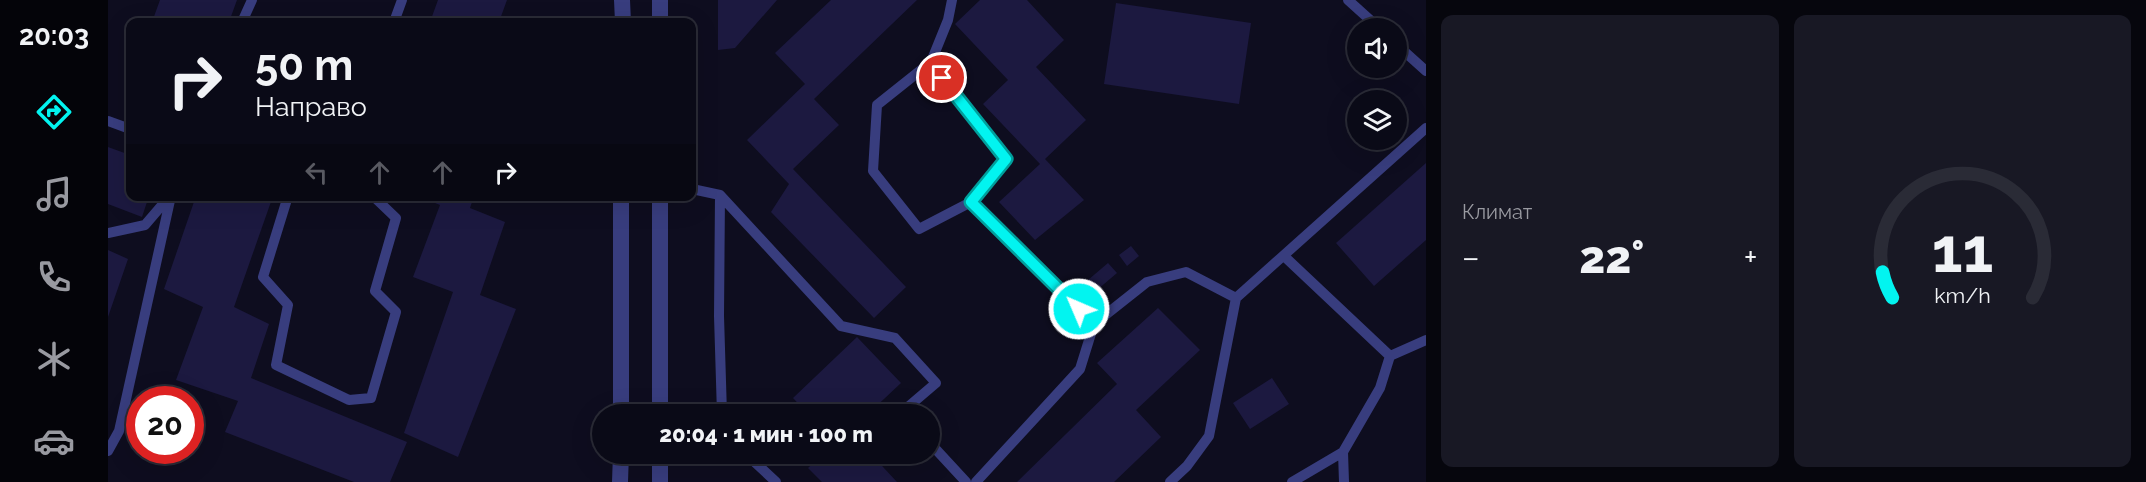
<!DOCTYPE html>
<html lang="ru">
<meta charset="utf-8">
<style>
body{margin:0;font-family:Raleway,sans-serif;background:#181824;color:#f1f3f6;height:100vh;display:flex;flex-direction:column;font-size:22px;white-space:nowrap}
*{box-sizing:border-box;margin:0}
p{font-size:20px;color:#999aa1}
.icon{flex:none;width:33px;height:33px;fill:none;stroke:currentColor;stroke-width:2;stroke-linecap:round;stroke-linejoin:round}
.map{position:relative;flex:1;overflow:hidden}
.drawer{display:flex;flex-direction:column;gap:15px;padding:15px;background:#06060d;width:720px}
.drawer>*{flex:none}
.guide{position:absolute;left:18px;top:18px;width:570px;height:183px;border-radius:12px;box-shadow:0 6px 24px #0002,0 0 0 2px #2a2b36;background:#0a0a17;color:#f1f3f6;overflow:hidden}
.fabs{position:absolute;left:1239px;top:18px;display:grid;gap:12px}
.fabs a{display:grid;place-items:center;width:60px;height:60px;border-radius:50%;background:#0a0a17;box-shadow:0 6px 24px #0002,0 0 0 2px #2a2b36;font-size:30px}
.speed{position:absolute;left:18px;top:386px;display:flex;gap:12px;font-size:30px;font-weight:700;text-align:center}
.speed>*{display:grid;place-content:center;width:78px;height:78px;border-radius:50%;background:#0a0a17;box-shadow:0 6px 24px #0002,0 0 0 2px #2a2b36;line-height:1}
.speed .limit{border:9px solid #d22;background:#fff;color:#111}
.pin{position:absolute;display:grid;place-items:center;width:51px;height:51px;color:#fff;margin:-26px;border:3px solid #fff;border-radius:50%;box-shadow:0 2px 6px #0007}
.me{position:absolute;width:66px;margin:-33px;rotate:315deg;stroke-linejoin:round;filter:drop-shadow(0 0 4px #0008)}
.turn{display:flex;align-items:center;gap:21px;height:126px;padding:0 30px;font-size:27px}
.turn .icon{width:78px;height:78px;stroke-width:2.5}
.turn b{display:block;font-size:42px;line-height:51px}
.lanes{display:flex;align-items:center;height:57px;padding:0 30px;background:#0003;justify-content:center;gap:30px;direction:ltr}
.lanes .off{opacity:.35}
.big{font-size:45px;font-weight:800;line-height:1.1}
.drawer .widget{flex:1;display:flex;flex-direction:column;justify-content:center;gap:9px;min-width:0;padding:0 21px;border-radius:12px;background:#181824}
.drawer .dial{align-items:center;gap:0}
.dial svg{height:156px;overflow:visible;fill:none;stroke:#2a2b36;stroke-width:7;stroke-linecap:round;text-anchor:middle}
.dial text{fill:#f1f3f6;stroke:none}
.heat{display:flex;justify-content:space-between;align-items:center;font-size:33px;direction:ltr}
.drawer .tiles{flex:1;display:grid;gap:15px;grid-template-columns:repeat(2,1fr)}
.trip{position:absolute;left:484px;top:404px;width:348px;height:60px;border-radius:30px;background:#0a0a17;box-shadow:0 6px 24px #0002,0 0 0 2px #2a2b36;font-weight:800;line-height:60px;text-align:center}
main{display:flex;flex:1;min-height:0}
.menu{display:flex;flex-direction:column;width:108px;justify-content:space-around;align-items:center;background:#040409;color:#999aa1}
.menu .icon{width:42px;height:42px}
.menu .selected{color:#02f4f0}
.menu b{font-size:27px;color:#f1f3f6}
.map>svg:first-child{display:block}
.building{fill:#1c1940}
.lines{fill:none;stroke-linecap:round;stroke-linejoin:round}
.service{stroke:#383d7e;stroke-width:10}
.tertiary{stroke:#383d7e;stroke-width:16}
.route-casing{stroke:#019f9c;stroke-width:15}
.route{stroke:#02f4f0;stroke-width:10}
</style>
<main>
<nav class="menu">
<b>20:03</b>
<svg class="icon selected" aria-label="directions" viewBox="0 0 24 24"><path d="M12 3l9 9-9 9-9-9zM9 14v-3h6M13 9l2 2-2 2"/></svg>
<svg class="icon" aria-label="music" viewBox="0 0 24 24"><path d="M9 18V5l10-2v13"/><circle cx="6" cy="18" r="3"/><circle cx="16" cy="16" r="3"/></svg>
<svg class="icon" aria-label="phone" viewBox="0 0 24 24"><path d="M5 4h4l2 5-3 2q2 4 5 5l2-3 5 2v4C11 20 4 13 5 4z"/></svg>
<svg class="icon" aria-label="climate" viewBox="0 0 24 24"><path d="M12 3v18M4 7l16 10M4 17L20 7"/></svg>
<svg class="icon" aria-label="car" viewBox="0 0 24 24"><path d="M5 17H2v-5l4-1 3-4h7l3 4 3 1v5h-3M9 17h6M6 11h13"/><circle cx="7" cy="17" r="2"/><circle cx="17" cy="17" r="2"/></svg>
</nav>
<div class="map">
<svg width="1318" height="482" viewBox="0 0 1318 482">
<rect width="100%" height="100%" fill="#0e0d1f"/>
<path class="building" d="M52 0H129L121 22H44Z
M330 0H399L391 22H322Z
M610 0H669L627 48 610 50Z
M723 0H809L706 99 731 125 685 169 798 287 766 318 663 212 681 184 639 140 697 84 667 53Z
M872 0H919L956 40 928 67 978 120 937 159 976 200 927 240 891 202 932 164 875 104 900 80 847 24Z
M1008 3 1143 23 1131 104 996 84Z
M0 147 22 155V196H41L34 217 0 204Z
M1318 163V240L1266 286 1228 243Z
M88 196H165L126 307 161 324 143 378 299 442 282 482H246L117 432 130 401 68 380 95 307 56 289Z
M310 196H366L362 208 397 222 372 295 408 309 350 457 296 433 345 292 305 277 332 205Z
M1023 246 1031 256 1019 266 1011 255Z
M0 250 20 259 0 317Z
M1000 263 1009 273 989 290 980 280Z
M1050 308 1092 350 1028 410 1053 437 1006 482H909L1009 384 989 363Z
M749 337 793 383 760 414H700L685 398Z
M1164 378 1181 404 1142 429 1125 403Z
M716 453H762L789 482H714L700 468Z"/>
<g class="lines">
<path class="service" d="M1240 0 1271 28
M134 22 144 0
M286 22 294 0
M1288 44 1318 71
M823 62 898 159 863 202 811 229 765 171 769 105Z
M823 62 840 20 844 0
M0 121 22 129
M584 189 612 195 733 326 787 338 828 383 794 412 796 414
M612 195 611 316 614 414
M180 196 155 277 180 305 168 365 241 400 263 398 288 312 267 291 288 218 265 196
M863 202 986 324
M0 233 37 225 61 197
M1176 256 1282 356 1318 340
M822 443 858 482
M0 451 11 431 63 196
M1235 452 1236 482
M637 453 668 482
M868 482 972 369 986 324 1039 282 1078 272 1128 298 1318 128
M1062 482 1079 466 1101 436 1128 298
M1184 482 1235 452 1272 388 1282 356"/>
<path class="tertiary" d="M514 0 515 22
M552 0V22
M552 196V414
M513 414V196
M552 453V482
M512 482 513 453"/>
</g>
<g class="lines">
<defs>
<path id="route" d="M834 78 898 159 863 202 971 309"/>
</defs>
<use href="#route" class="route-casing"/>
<use href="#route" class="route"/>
</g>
</svg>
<div class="fabs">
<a><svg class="icon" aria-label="sound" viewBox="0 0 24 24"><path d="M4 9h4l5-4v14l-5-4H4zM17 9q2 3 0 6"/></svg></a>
<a><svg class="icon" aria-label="layers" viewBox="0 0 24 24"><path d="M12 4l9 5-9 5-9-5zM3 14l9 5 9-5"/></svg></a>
</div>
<div class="speed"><div class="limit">20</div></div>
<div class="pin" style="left:834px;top:78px;background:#d93025"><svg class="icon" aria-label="arrive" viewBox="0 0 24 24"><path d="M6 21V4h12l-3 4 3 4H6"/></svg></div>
<svg class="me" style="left:971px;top:309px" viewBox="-20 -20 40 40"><circle r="17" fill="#02f4f0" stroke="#fff" stroke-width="3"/><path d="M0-11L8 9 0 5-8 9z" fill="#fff"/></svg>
<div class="trip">20:04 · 1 мин · 100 m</div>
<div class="guide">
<div class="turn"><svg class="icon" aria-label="right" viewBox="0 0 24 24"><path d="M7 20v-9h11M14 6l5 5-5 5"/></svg><div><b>50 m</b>Направо</div></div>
<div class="lanes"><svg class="icon off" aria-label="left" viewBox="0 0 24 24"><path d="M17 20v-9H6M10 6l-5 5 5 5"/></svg><svg class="icon off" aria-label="ahead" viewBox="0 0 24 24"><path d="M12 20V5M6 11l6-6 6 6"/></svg><svg class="icon off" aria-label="ahead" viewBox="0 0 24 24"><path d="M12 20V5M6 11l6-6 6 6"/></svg><svg class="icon" aria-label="right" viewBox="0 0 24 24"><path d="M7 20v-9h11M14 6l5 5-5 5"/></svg></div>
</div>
</div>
<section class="drawer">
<div class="tiles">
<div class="widget"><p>Климат</p>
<div class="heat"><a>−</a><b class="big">22°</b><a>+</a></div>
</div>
<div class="widget dial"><svg viewBox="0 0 100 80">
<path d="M14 69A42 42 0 1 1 86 69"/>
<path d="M14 69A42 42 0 0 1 9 56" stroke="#02f4f0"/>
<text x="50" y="56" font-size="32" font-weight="700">11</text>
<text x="50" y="72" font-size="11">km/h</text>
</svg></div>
</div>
</section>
</main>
